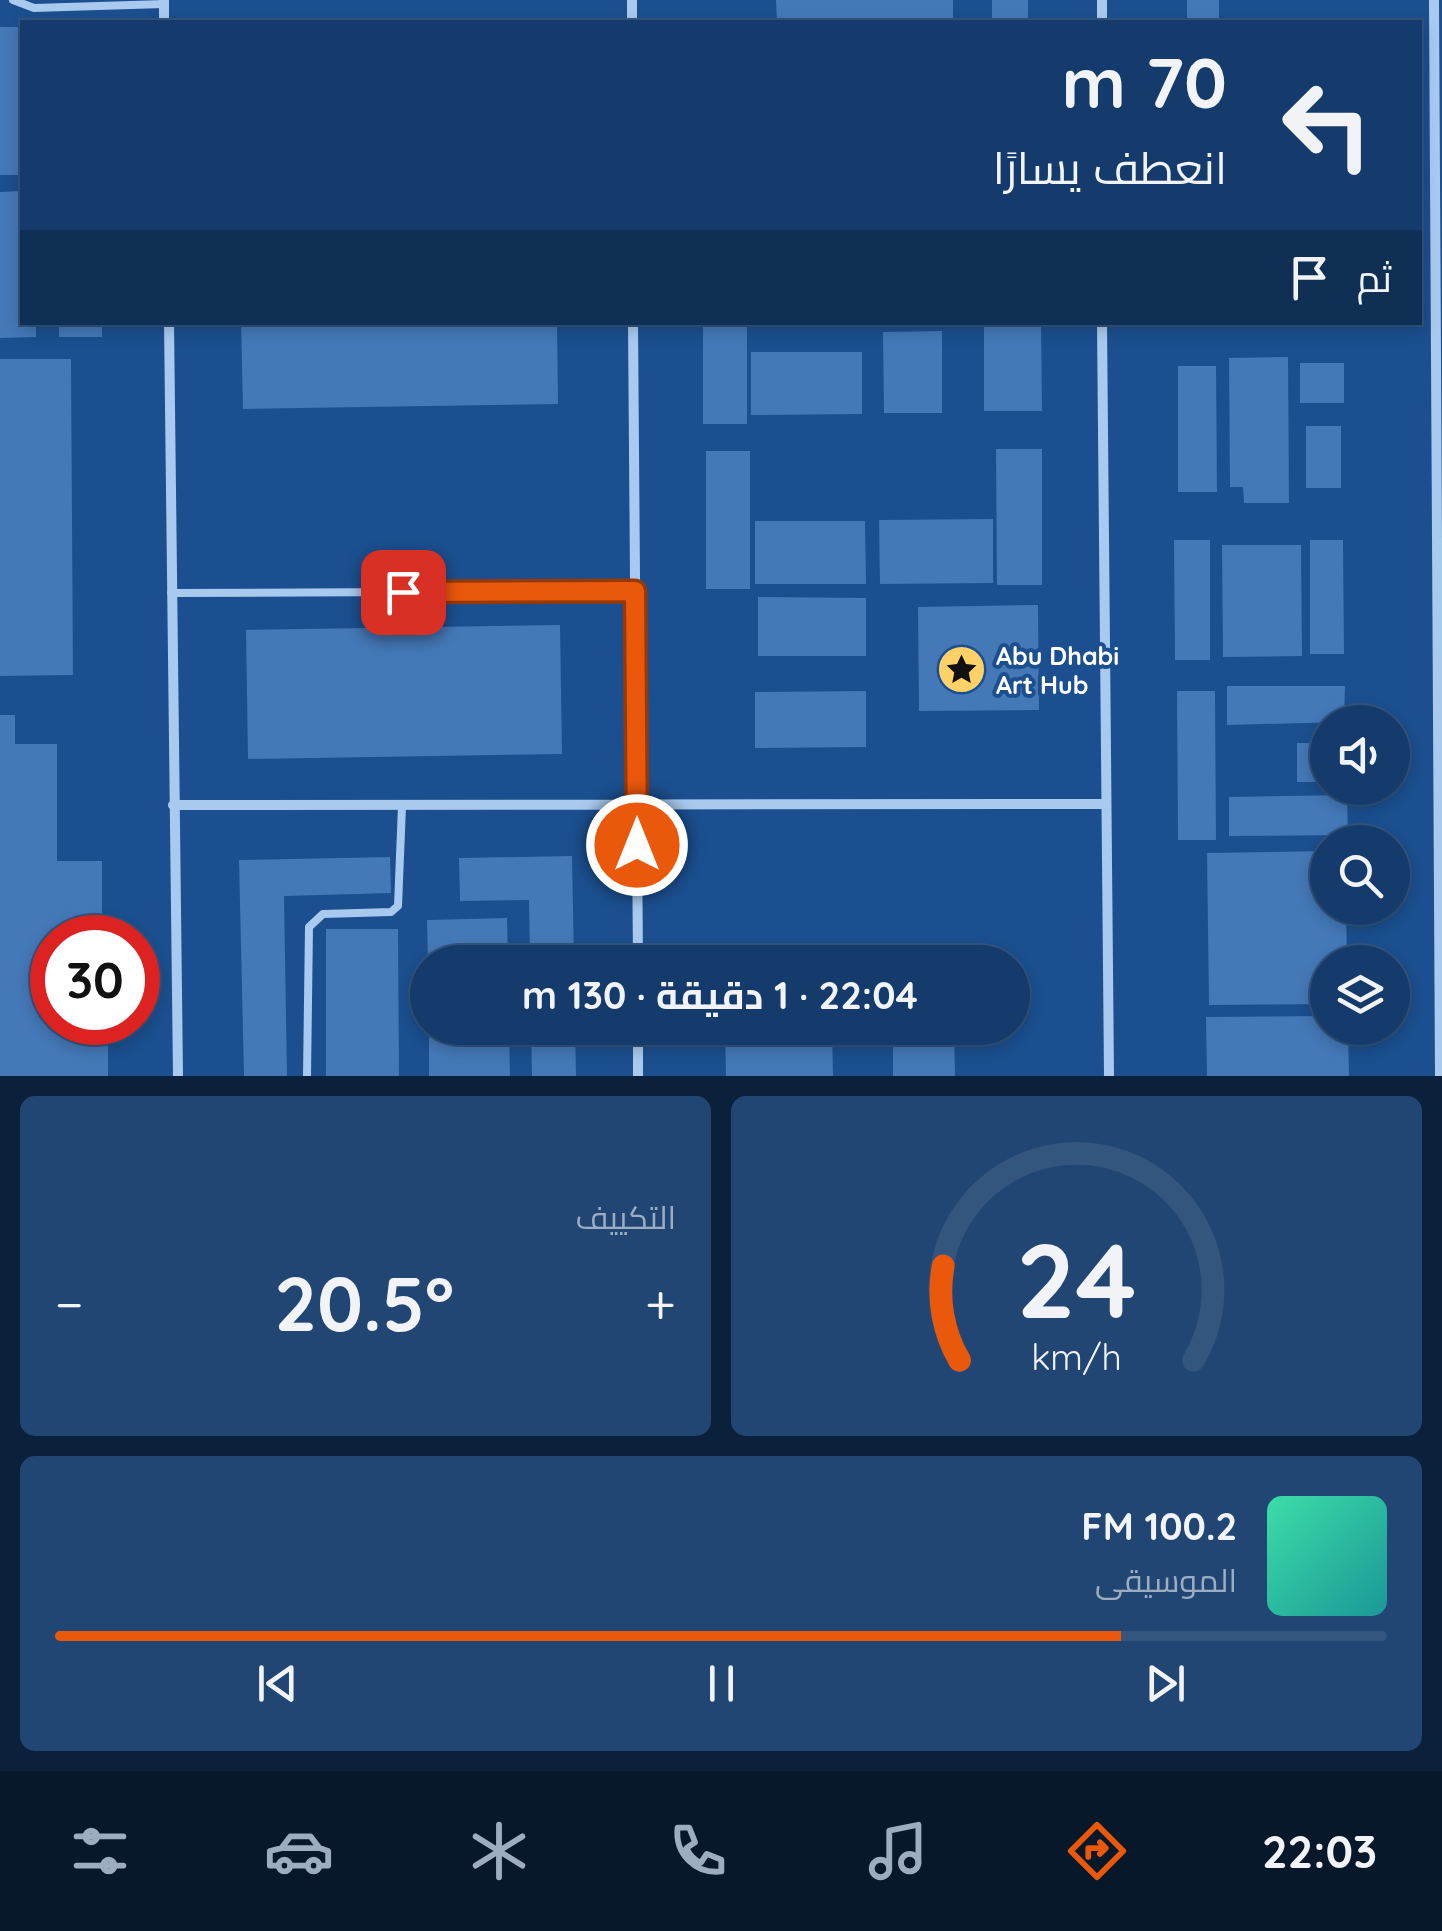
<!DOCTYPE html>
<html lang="ar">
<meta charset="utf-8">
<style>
body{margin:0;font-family:Quicksand,Cairo,sans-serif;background:#214673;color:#f1f3f6;direction:rtl;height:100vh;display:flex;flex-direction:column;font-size:38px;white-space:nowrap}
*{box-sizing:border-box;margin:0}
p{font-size:32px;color:#9dadc1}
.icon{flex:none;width:55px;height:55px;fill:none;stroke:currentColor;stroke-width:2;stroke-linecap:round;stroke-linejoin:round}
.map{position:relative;height:1076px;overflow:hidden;direction:ltr}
.details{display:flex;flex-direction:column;gap:20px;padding:20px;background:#0b203b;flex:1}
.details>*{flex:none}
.top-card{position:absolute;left:20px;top:20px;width:1402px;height:305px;border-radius:0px;box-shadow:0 5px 15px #0003,0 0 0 2px #33557e;direction:rtl;background:#143b6b;color:#f1f3f6;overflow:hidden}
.controls{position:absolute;left:1310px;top:705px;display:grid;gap:20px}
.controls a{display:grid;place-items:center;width:100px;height:100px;border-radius:50%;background:#143b6b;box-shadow:0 5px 15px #0003,0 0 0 2px #33557e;font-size:50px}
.speed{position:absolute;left:30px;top:915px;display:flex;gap:20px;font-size:50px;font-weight:700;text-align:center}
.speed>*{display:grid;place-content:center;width:130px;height:130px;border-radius:50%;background:#143b6b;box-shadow:0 5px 15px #0003,0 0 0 2px #33557e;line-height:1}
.speed .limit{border:15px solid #d22;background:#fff;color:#111}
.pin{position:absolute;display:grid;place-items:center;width:85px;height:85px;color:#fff;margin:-42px;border-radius:20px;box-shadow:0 5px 15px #0006}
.me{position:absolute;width:110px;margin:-55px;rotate:0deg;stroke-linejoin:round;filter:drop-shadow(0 0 8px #0008)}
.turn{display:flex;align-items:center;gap:35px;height:210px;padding:0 30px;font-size:45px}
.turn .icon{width:130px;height:130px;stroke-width:2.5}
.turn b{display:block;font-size:70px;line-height:85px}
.then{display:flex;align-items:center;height:95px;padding:0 30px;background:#0003;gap:20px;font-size:38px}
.big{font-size:75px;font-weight:700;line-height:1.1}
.details .tile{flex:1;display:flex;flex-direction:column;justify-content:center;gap:15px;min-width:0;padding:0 35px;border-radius:15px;background:#214673}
.details .dial{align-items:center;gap:0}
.dial svg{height:260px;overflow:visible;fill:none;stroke:#33557e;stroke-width:7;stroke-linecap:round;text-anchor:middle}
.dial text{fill:#f1f3f6;stroke:none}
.song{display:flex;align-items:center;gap:30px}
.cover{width:120px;height:120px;border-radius:15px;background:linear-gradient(135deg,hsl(160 70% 55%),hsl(180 70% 35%))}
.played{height:10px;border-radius:5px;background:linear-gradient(90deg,#ea580c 80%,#33557e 80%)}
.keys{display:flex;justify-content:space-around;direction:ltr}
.heat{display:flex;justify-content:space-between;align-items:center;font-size:55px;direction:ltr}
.details .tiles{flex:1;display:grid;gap:20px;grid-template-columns:1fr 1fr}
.tile:last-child{grid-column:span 2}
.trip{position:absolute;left:410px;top:945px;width:620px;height:100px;border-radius:50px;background:#143b6b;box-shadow:0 5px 15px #0003,0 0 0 2px #33557e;font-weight:700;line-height:100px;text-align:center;direction:rtl}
.dock{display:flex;height:160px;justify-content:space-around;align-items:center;background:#08182b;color:#9dadc1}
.dock .icon{width:70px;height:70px}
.dock .active{color:#ea580c}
.dock b{font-size:45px;color:#f1f3f6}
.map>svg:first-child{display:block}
.building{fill:#4478b7}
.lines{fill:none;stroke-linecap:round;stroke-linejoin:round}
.service{stroke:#a9c9ee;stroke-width:8}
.minor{stroke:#a9c9ee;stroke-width:10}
.route-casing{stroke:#983908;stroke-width:25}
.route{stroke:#ea580c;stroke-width:18}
.labels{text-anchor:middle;stroke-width:8;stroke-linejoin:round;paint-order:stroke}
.poi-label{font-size:25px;font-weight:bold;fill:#fff;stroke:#1b4f8f;text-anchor:start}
</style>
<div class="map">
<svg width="1442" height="1076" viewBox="0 0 1442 1076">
<rect width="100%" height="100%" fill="#1b4f8f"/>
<path class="building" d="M776 0H953V22H777Z
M992 0H1028V22H992Z
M1187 0H1219V22H1187Z
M0 27H22V175H0Z
M22 191V322H36V337L0 338V192Z
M59 322H102V337H59Z
M241 322H557L558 404 243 409Z
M703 322H747V424H703Z
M984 322H1041L1042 411H984Z
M942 331V413H884L883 332Z
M751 352H862V414L751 415Z
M1288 357 1289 503H1244L1243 487H1230L1229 358Z
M0 359H71L73 675 0 676Z
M1300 363H1344V403H1300Z
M1178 366H1216L1217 492H1178Z
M1306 426H1341V488H1306Z
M996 449H1042V585H997Z
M706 451H750V589H706Z
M993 519V583L880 584 879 520Z
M755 521H865L866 584H755Z
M1174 540H1210V660H1175Z
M1310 540H1343L1344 654H1310Z
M1222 545H1301L1302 656 1223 657Z
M758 597 866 598V656H758Z
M1038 605 1039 710 919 711 918 607Z
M560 625 562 754 248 759 246 630Z
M1227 686H1345L1344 722 1227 725Z
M866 691V747L755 748V692Z
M1177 691H1215L1216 840H1178Z
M0 715H15V744H57V861H102V938H52V1022H108V1076H0Z
M1297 743H1328V782H1297Z
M1347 795 1348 835 1229 836V797Z
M1328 851V908H1346L1347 962H1328V1004L1209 1005 1207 853Z
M572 856 574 962H530L529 900 460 901 459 858Z
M390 857 391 893 284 896 287 1076H244L239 860Z
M507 918 508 962H428L427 920Z
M326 929H398L399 1076H326Z
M1328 1016V1028H1348L1349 1076H1207L1206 1017Z
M429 1028H509L510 1076H429Z
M531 1028H575L576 1076H532Z
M725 1028H832L833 1076H726Z
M893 1028H954L955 1076H893Z"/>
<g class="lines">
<path class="service" d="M13 0 34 8 164 4
M171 593 635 591
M307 1076 309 927 323 914 391 912 398 906 402 806"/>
<path class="minor" d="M164 0V22
M1434 0 1440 1076
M632 22V0
M1102 22V0
M169 322 178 1076
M633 322 638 962
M1102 322 1109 1076
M173 805 1106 804
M638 1028V1076"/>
</g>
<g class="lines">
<defs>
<path id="route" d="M403 592 635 591 637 845"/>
</defs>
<use href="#route" class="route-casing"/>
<use href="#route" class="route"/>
</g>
<defs>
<symbol id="sight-disc" viewBox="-11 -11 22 22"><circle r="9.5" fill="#ffd166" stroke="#1b4f8f"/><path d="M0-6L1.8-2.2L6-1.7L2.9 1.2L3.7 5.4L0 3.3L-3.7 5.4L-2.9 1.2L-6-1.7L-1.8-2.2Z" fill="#111"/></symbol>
</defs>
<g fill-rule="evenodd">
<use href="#sight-disc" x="934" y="642" width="55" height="55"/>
</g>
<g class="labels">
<g class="poi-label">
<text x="996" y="665">Abu Dhabi<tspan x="996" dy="29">Art Hub</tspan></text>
</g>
</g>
</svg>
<div class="controls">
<a><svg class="icon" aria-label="sound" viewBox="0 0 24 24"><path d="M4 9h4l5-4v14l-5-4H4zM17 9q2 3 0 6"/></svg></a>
<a><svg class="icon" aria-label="search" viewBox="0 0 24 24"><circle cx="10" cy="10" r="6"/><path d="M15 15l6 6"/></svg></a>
<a><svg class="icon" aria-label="layers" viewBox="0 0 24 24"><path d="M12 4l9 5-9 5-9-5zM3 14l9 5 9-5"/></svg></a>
</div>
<div class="speed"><div class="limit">30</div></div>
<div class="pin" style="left:403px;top:592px;background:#d93025"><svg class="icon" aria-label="arrive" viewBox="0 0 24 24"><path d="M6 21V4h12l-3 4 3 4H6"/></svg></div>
<svg class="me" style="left:637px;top:845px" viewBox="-20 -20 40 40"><circle r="17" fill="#ea580c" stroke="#fff" stroke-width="3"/><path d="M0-11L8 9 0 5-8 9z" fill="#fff"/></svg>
<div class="trip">22:04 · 1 دقيقة · 130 m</div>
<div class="top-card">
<div class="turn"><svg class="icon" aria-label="left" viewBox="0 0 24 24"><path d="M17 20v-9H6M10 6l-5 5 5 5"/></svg><div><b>70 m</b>انعطف يسارًا</div></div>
<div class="then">ثم<svg class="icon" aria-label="arrive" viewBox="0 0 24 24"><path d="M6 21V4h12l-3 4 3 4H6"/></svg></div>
</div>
</div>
<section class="details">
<div class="tiles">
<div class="tile dial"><svg viewBox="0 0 100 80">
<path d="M14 69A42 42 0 1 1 86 69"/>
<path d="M14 69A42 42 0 0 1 9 40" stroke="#ea580c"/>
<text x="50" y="56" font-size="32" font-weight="700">24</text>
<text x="50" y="72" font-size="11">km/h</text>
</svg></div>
<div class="tile"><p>التكييف</p>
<div class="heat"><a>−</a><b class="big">20.5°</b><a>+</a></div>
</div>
<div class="tile">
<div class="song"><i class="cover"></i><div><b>100.2 FM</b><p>الموسيقى</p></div></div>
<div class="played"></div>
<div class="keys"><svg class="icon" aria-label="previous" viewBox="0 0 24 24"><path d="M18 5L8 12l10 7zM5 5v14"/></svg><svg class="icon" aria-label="pause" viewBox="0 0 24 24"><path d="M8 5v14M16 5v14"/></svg><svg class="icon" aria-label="next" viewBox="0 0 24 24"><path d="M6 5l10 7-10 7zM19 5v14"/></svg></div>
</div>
</div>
</section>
<nav class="dock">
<b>22:03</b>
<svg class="icon active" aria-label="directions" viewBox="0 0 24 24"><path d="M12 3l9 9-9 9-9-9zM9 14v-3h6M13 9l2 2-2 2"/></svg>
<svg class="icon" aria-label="music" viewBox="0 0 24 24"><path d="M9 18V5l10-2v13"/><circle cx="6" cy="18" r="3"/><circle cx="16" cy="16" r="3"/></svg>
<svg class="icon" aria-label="phone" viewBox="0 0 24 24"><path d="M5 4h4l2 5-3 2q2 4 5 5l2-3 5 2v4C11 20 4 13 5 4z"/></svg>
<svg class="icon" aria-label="climate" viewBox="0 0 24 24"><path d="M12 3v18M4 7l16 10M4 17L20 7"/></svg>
<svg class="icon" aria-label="car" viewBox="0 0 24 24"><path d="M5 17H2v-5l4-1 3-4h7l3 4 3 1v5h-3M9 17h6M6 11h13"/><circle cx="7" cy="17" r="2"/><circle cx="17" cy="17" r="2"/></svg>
<svg class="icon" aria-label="filters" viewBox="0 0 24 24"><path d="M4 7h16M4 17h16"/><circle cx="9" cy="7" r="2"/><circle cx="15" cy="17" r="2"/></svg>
</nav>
